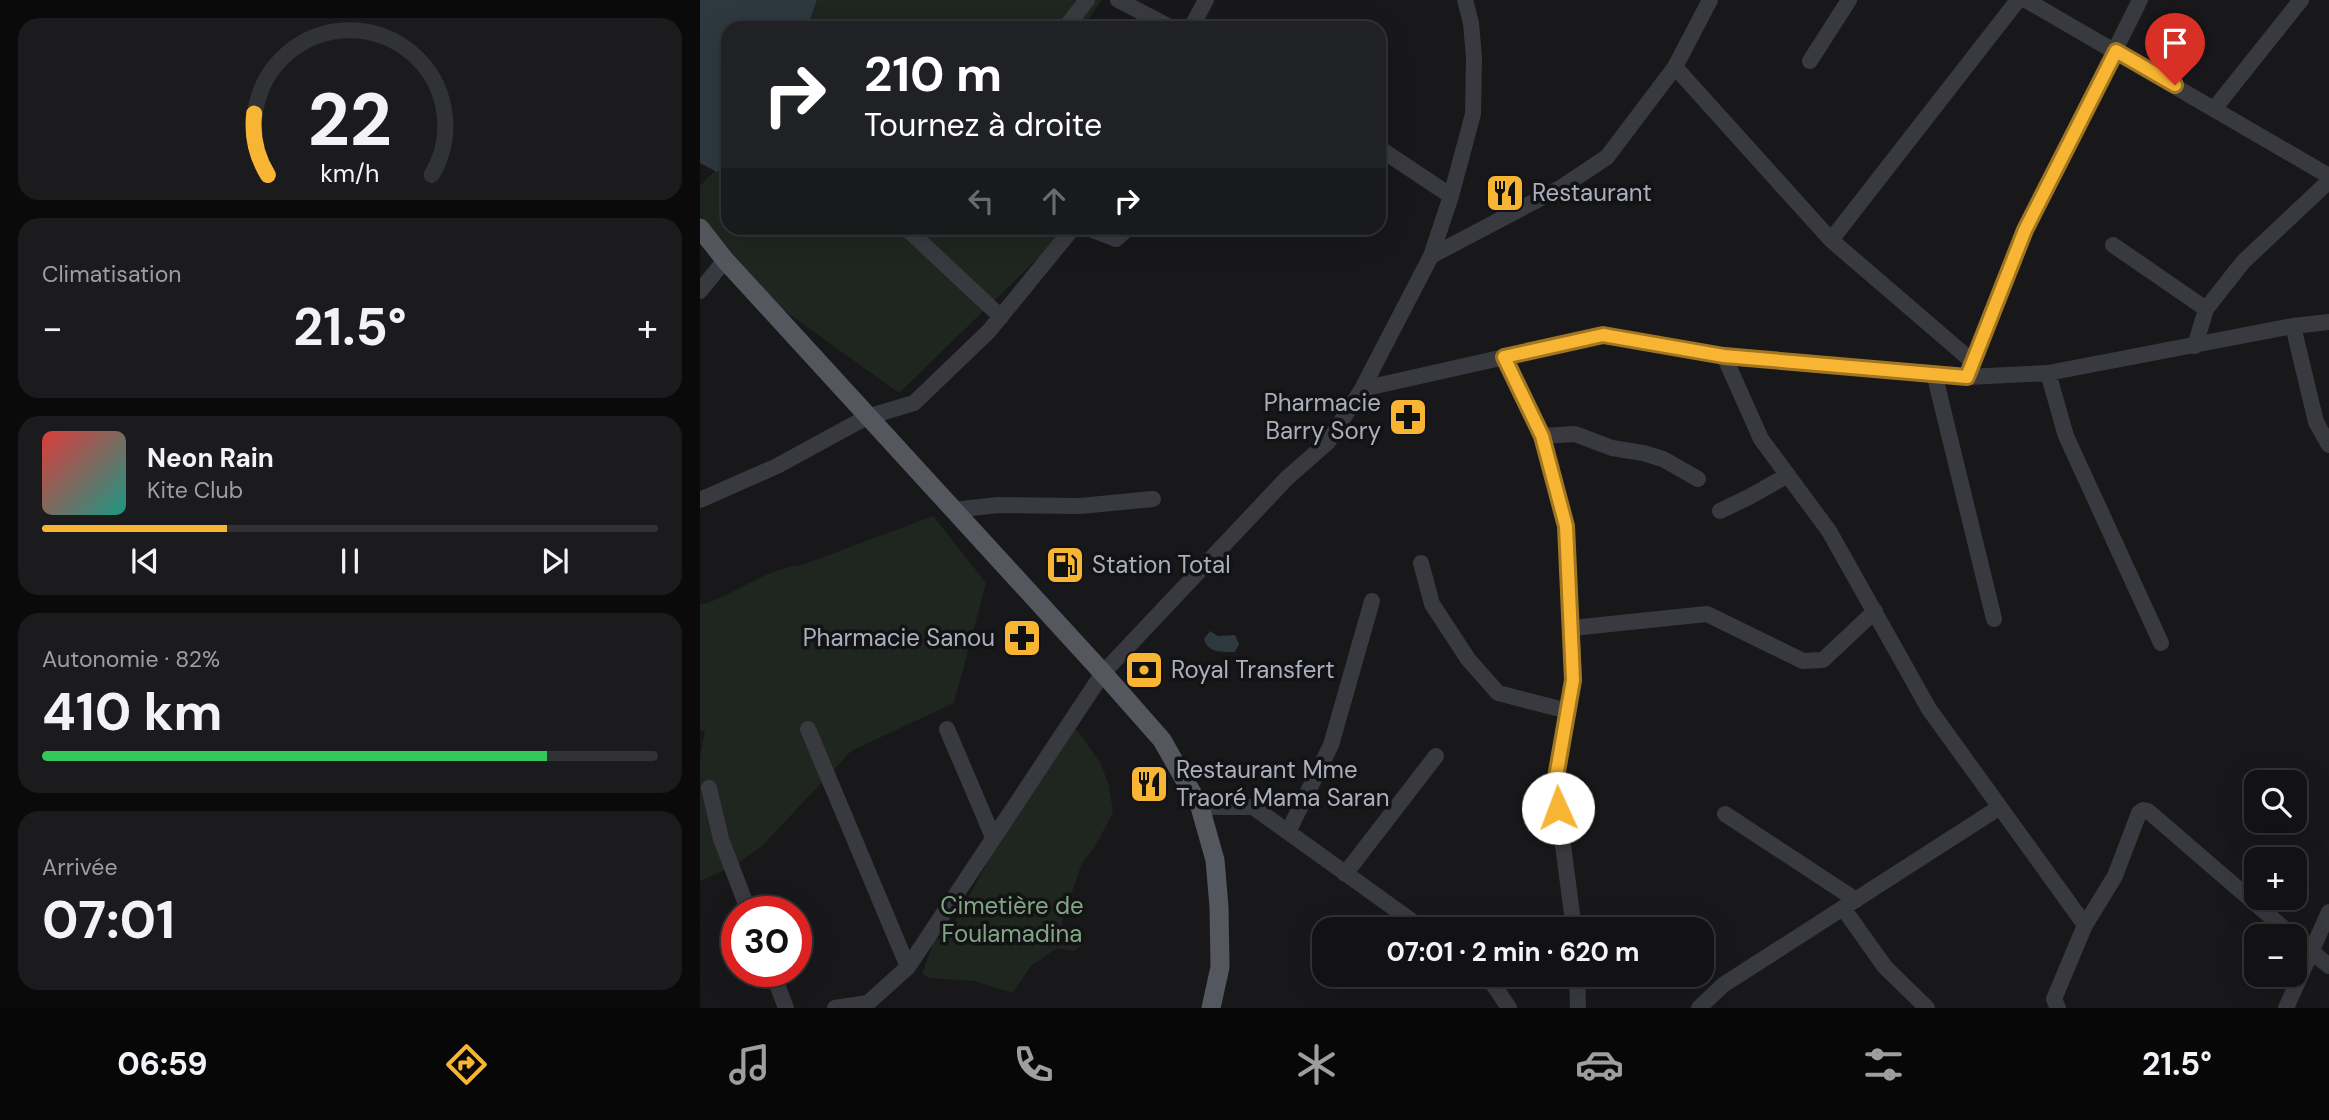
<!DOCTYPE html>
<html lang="fr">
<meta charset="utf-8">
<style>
body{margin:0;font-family:"DM Sans",sans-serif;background:#1b1b1d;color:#f1f3f6;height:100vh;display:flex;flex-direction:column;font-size:26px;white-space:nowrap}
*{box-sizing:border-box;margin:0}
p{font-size:23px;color:#9c9ea0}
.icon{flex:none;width:38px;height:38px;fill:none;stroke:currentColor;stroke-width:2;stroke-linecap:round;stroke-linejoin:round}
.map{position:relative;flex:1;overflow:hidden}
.sheet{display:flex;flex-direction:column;gap:18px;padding:18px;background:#0a0a0b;width:700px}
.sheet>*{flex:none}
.hud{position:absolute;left:21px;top:21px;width:665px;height:214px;border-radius:21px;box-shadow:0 7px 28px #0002,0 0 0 2px #313234;background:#202124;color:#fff;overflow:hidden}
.fabs{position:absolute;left:1544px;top:770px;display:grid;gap:14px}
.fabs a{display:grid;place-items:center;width:63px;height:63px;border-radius:14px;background:#121214;box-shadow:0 7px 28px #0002,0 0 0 2px #313234;font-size:35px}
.speed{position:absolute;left:21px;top:896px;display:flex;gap:14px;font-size:35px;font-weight:700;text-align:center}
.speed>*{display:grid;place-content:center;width:91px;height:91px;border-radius:50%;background:#121214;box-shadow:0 7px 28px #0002,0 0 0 2px #313234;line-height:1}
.speed .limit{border:10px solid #d22;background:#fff;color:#111}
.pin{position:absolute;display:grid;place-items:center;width:60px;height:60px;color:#fff;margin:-72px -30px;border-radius:50% 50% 50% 0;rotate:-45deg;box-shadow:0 0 7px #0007}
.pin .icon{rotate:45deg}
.me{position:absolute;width:77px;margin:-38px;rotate:358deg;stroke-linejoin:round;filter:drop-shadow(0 0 5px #0008)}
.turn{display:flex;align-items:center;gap:24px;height:147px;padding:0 28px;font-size:32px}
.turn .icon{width:91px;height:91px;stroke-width:2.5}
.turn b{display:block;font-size:49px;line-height:60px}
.lanes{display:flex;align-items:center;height:66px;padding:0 28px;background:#0003;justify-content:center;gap:35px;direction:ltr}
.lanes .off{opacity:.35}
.big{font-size:52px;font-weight:700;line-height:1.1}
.sheet .card{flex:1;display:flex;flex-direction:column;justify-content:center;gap:10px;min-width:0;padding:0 24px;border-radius:21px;background:#1b1b1d}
.sheet .dial{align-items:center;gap:0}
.dial svg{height:182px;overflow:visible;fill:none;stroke:#313234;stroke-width:7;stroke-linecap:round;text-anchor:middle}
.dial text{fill:#f1f3f6;stroke:none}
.song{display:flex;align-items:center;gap:21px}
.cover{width:84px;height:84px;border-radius:10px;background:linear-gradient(135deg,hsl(0 70% 55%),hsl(170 70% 35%))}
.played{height:7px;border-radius:4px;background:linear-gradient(90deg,#f8b533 30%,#313234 30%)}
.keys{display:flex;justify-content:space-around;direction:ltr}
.heat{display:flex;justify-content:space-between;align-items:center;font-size:38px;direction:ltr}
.charge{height:10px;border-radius:5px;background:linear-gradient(90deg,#34c759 82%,#313234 0)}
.trip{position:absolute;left:612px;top:917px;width:402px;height:70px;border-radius:21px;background:#121214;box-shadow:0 7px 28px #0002,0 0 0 2px #313234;font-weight:700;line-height:70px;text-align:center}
.dock{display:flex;height:112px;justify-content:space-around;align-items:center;background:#070708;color:#9c9ea0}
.dock .icon{width:49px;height:49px}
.dock .current{color:#f8b533}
.dock b{font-size:32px;color:#f1f3f6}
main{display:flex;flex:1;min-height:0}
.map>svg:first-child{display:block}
.green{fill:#1e261f}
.water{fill:#2d383f}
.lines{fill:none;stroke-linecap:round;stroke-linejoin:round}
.minor{stroke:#393a40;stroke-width:16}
.major{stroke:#55575f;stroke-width:19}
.route-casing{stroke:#a17621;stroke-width:18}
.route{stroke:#f8b533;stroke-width:12}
.labels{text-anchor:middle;stroke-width:7;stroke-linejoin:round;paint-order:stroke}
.poi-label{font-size:24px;fill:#aaafbb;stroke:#131316;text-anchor:start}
.park-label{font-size:24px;fill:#81a683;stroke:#131316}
</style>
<main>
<section class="sheet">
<div class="card dial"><svg viewBox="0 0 100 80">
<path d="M14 69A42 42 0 1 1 86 69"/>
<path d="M14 69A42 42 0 0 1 8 42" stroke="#f8b533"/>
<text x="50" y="56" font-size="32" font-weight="700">22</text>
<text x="50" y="72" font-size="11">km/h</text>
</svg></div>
<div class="card"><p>Climatisation</p>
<div class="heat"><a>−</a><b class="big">21.5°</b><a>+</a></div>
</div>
<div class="card">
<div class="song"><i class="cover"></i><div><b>Neon Rain</b><p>Kite Club</p></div></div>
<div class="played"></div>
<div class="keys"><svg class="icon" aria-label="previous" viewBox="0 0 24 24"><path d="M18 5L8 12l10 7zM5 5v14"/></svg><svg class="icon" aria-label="pause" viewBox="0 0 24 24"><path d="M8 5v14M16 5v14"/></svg><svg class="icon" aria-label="next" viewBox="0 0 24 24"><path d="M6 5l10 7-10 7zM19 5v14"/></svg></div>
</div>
<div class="card"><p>Autonomie · 82%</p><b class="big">410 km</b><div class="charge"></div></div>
<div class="card"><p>Arrivée</p><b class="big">07:01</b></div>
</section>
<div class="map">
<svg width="1629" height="1008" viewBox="0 0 1629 1008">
<rect width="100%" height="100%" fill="#18181b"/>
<path class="green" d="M117 0H402L382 28H107Z
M28 158V228H369L199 393 78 306 0 216V186Z
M233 516 286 583 254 703 151 751 62 846 34 866 0 881V757L5 731 0 730V605C35 596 65 568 102 565Z
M370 728 378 731 401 764 409 786 413 812 395 847 382 863 361 924 379 931 385 943 374 951 357 948 331 966 313 993 274 981 229 978 222 974 234 941 248 933 256 919 312 818Z"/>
<path class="water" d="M0 0H117L107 28H28V161L17 172 0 163Z
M510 631 518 636 535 635 539 644 535 652C522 652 508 653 504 639Z"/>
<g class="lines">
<path class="minor" d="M418 0 472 28
M1326 0 1629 176
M365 28 387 0
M491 28 506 0
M1110 61 1149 0
M975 67 1131 240 1273 362
M1514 109 1601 0
M679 148 751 196
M206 228 301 317
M388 228 416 239 428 228
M1131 240 1318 0
M1413 245 1506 309
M731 256 862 187 907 157 975 67 1010 0
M0 291 25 260
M1593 326 1616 422 1629 445
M1495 346 1506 309 1543 262 1629 181
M1024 356 1061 439 1129 531 1229 709 1385 925
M804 357 842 436 866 526 874 680 855 784 874 929
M1270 369 1325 230 1440 0
M1234 373 1294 619
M1348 373 1366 436 1461 643
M662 389 903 335 1024 356 1267 377 1348 373 1593 326 1629 322
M842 436 875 434 912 448 943 453 963 459 998 479
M0 500 77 466 167 417 214 403 289 331 373 228
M253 510 298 505 380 506 453 499
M1020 511 1049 497 1088 475
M721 563 732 604 768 659 798 693 868 711
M872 628 1007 614 1103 661 1123 660 1175 611
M108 729 208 967
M247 729 293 837
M9 788 21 839 49 912
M500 807H553L723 929
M1025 814 1156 900
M588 832 631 745 672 601
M645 874 736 756
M1143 908 1185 967 1227 1008
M1604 945 1629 966
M72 971 86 1008
M787 975 809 1008
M877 975 878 1008
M135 1008 168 1003 208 967 403 673 587 478 628 442 662 389 731 256 751 196 773 114 774 58 771 23 765 0
M999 1008 1023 985 1300 807
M1358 1008 1354 999 1385 925 1415 876 1439 813 1443 810 1448 811 1593 936
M1586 1008 1629 912"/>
<path class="major" d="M0 228 25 260 403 673 462 740 500 807 515 860 519 907 520 967 511 1008"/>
</g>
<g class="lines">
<defs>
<path id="route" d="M858 808 855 783 873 680 866 526 842 436 804 357 903 335 1024 356 1267 377 1325 230 1416 51 1475 85"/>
</defs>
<use href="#route" class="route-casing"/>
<use href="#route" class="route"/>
</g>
<defs>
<symbol id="restaurant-square" viewBox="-11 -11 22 22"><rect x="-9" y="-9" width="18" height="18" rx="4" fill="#f8b533" stroke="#131316"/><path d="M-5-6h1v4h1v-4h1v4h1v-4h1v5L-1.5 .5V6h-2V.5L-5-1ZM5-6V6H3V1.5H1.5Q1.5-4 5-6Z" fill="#111"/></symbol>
<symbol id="pharmacy-square" viewBox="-11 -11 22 22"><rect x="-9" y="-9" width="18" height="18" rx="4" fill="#f8b533" stroke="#131316"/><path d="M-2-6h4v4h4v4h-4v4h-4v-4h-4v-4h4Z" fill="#111"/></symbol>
<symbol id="fuel-square" viewBox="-11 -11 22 22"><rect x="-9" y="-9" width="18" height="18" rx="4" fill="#f8b533" stroke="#131316"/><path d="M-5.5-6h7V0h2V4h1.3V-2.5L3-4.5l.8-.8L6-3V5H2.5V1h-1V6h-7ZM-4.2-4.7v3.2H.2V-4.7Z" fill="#111"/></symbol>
<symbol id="bank-square" viewBox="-11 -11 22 22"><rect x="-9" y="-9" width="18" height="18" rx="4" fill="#f8b533" stroke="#131316"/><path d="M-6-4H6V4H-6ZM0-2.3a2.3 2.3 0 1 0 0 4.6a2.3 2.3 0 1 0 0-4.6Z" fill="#111"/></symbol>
</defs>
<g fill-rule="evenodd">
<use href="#restaurant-square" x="783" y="171" width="44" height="44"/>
<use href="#pharmacy-square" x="686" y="395" width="44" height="44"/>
<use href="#fuel-square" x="343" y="543" width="44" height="44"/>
<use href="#pharmacy-square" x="300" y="616" width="44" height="44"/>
<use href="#bank-square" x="422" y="648" width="44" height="44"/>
<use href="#restaurant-square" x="427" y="762" width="44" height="44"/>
</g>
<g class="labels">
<g class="poi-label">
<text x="832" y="201">Restaurant</text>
<text x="681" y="411" text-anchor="end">Pharmacie<tspan x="681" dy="28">Barry Sory</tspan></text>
<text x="392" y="573">Station Total</text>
<text x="295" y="646" text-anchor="end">Pharmacie Sanou</text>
<text x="471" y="678">Royal Transfert</text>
<text x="476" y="778">Restaurant Mme<tspan x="476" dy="28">Traoré Mama Saran</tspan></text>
</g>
<g class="park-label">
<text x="312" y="914">Cimetière de<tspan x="312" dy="28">Foulamadina</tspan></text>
</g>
</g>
</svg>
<div class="fabs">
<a><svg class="icon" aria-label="search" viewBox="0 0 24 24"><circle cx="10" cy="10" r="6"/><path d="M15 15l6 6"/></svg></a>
<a>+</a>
<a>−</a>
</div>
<div class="speed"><div class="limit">30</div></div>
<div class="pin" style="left:1475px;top:85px;background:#d93025"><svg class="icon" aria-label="arrive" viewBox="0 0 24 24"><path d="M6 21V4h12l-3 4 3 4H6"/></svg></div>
<svg class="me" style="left:858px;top:808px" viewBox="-20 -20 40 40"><circle r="19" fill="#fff"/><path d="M0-13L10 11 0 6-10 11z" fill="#f8b533"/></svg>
<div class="trip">07:01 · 2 min · 620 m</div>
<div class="hud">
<div class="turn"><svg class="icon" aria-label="right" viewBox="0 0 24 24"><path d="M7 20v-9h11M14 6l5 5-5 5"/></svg><div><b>210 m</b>Tournez à droite</div></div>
<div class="lanes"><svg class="icon off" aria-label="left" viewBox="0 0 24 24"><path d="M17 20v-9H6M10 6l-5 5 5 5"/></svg><svg class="icon off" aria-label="ahead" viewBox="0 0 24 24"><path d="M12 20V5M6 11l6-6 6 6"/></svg><svg class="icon" aria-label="right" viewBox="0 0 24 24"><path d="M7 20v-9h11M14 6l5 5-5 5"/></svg></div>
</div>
</div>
</main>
<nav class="dock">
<b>06:59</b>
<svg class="icon current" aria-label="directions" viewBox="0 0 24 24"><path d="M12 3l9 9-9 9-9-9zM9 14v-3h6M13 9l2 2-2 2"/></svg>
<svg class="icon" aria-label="music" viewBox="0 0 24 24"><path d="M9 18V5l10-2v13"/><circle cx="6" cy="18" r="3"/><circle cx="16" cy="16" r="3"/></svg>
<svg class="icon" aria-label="phone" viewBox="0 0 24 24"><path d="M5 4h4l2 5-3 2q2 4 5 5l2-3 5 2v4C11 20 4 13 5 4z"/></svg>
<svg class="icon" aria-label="climate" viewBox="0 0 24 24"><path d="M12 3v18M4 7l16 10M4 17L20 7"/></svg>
<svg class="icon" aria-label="car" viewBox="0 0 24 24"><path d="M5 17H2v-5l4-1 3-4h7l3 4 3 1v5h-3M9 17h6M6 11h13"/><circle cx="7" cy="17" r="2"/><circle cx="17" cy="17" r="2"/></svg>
<svg class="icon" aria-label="filters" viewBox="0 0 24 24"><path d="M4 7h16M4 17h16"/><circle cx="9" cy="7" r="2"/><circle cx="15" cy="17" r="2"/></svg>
<b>21.5°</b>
</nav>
